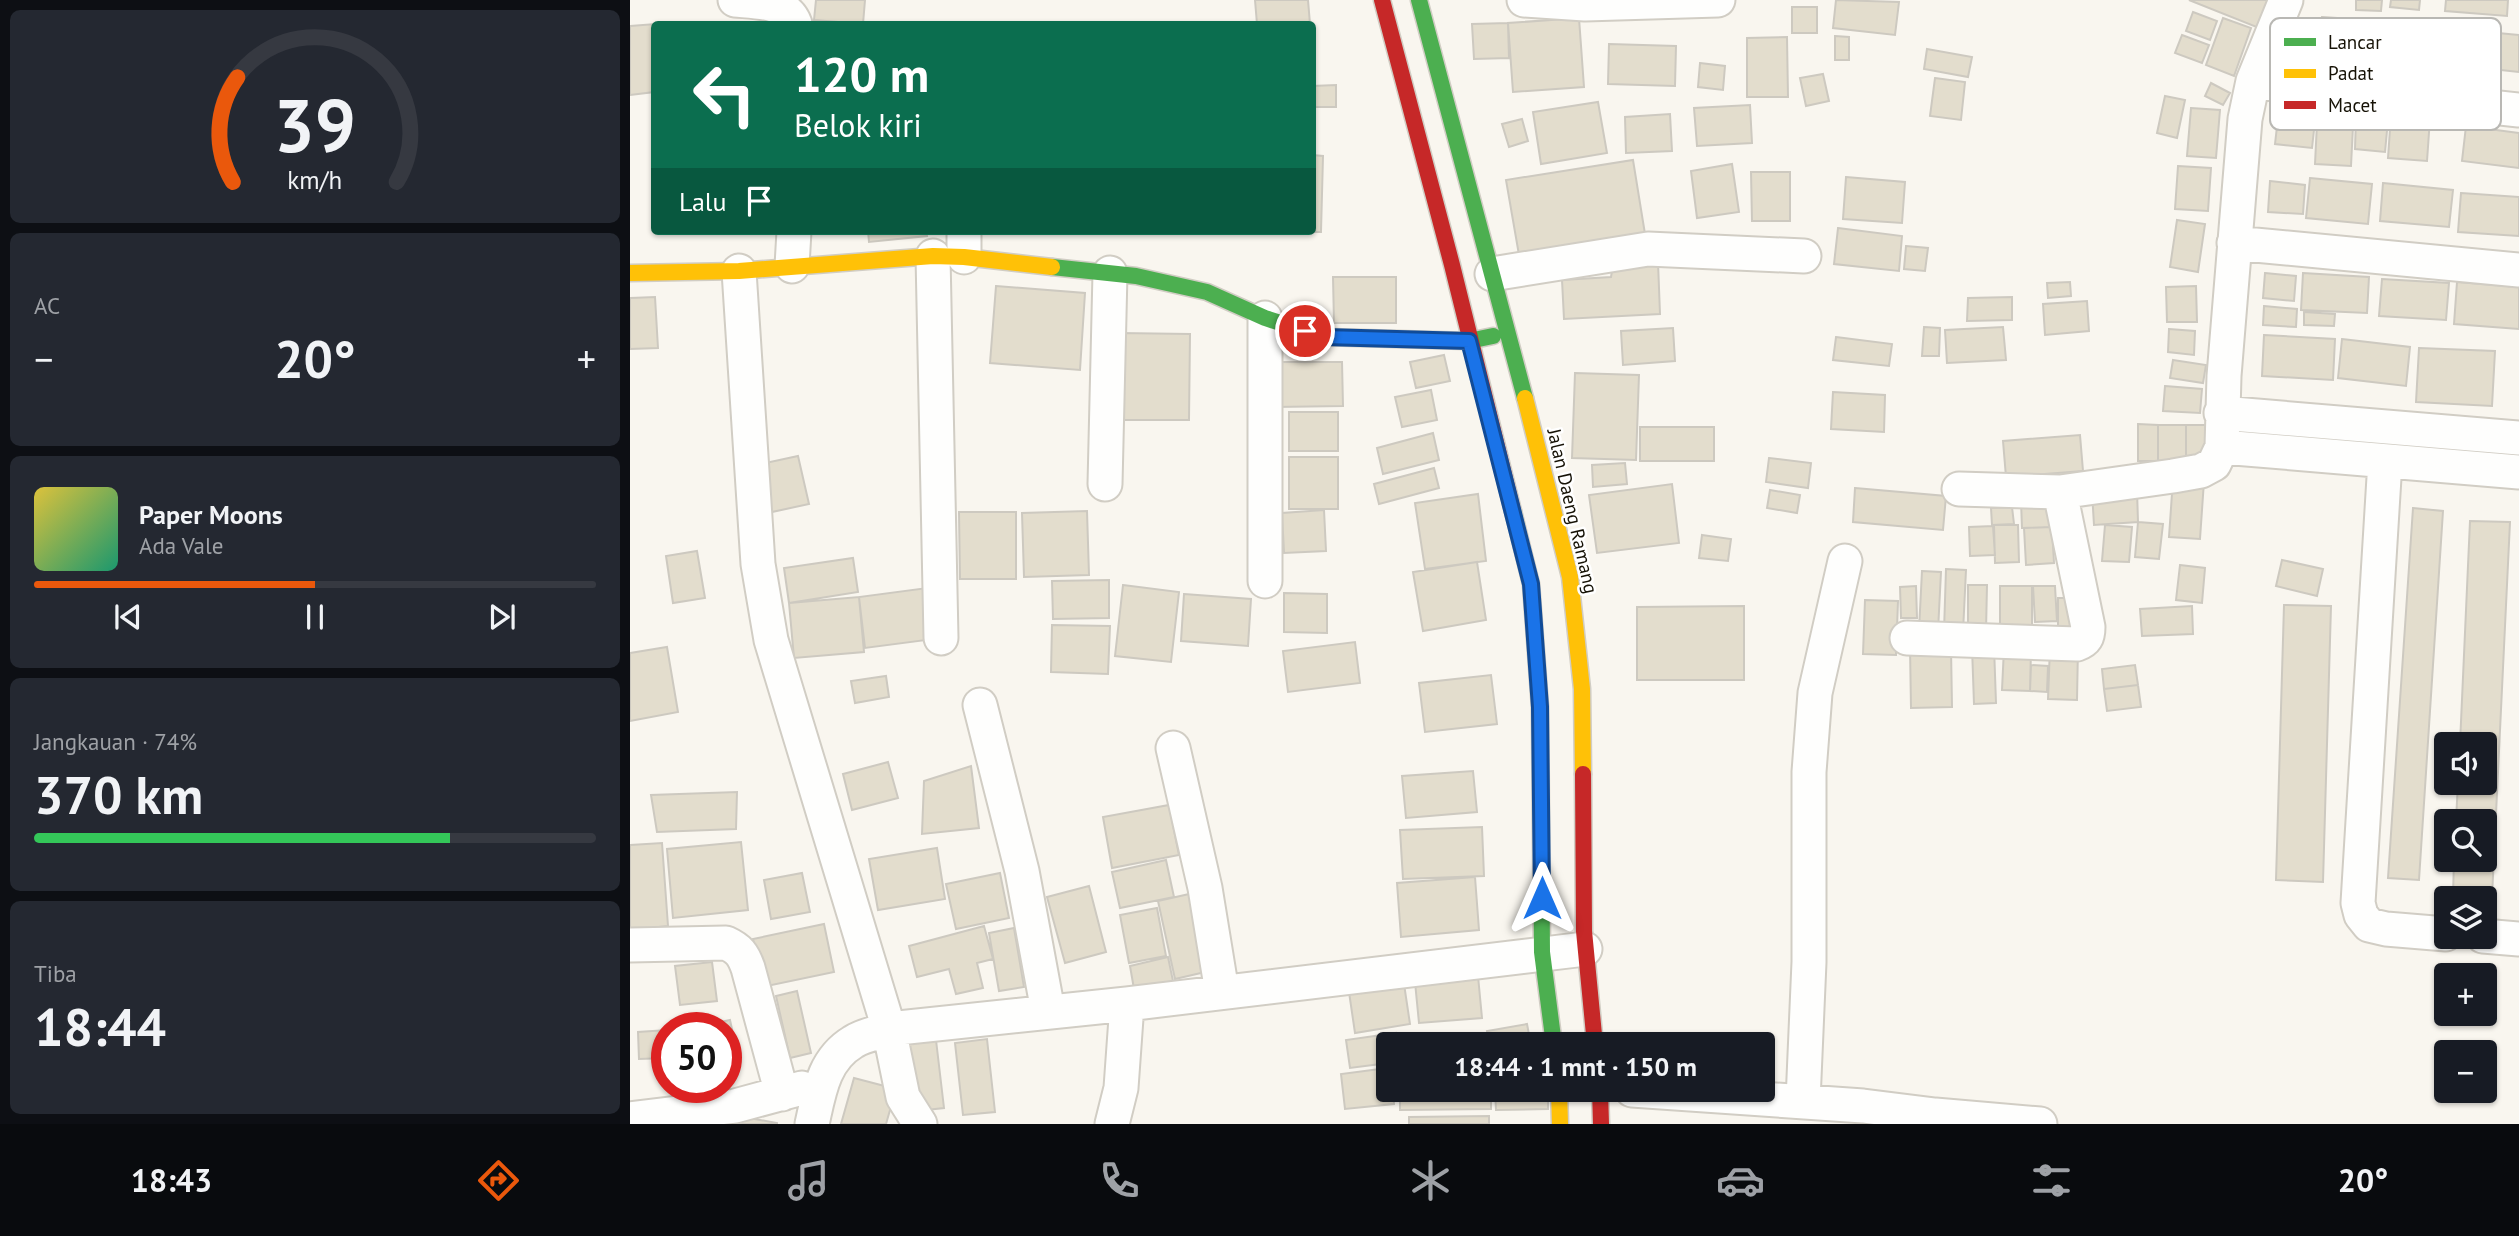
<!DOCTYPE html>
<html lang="id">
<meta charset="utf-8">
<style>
body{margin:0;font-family:"PT Sans",sans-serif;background:#242831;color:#f1f3f6;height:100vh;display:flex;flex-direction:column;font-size:26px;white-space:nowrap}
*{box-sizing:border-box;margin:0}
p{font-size:23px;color:#9ea1a6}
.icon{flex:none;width:38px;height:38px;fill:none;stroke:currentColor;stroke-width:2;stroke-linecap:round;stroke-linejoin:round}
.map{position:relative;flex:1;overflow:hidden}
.drawer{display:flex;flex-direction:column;gap:10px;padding:10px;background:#0d0f14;width:630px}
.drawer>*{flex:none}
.guide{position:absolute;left:21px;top:21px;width:665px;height:214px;border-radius:7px;box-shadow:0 2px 5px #0004;background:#0b6e4f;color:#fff;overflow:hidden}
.controls{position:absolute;left:1804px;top:732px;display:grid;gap:14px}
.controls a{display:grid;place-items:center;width:63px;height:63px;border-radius:7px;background:#171b24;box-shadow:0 2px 5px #0004;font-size:35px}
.speed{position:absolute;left:21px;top:1012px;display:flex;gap:14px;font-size:35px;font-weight:700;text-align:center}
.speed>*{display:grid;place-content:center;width:91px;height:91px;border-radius:50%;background:#171b24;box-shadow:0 2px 5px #0004;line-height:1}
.speed .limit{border:10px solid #d22;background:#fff;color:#111}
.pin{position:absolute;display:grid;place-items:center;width:60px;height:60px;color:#fff;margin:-30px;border:4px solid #fff;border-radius:50%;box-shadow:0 2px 7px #0007}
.me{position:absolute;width:77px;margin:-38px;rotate:0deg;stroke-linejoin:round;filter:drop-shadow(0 0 5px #0008)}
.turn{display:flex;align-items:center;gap:24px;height:147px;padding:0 28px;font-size:32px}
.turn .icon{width:91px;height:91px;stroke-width:2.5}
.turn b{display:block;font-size:49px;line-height:60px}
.then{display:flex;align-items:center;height:66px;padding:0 28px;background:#0003;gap:14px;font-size:26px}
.big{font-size:52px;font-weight:700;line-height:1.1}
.drawer .widget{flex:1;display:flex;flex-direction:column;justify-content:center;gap:10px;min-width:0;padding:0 24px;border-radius:10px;background:#242831}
.drawer .dial{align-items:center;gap:0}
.dial svg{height:182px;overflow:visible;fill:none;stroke:#363941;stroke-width:7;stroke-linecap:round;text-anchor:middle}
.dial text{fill:#f1f3f6;stroke:none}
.song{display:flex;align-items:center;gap:21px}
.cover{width:84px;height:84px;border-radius:10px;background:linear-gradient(135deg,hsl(50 70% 55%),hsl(160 70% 35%))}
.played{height:7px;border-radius:4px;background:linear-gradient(90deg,#ea580c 50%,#363941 50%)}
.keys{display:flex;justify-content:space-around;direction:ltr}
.heat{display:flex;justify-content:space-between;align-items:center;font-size:38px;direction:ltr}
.charge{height:10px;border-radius:5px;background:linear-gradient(90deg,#34c759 74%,#363941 0)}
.trip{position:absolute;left:746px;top:1032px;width:399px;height:70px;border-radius:7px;background:#171b24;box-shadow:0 2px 5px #0004;font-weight:700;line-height:70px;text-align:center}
.tabs{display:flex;height:112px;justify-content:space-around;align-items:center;background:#090b0e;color:#9ea1a6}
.tabs .icon{width:49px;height:49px}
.tabs .active{color:#ea580c}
.tabs b{font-size:32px;color:#f1f3f6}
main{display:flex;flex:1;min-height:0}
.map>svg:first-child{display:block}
.building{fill:#e3ddcd;stroke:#cdc9c0;stroke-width:2}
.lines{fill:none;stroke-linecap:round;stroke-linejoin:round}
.street-casing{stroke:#d1cdc4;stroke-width:37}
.fast-casing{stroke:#d1cdc4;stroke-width:19}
.slow-casing{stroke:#d1cdc4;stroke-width:19}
.jam-casing{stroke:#d1cdc4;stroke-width:19}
.street{stroke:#fefefd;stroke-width:33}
.fast{stroke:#4caf50;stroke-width:16}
.slow{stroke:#ffc107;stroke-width:16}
.jam{stroke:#c62828;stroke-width:16}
.route-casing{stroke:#114b97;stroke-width:18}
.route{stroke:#1a73e8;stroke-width:12}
.labels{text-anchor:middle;stroke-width:5;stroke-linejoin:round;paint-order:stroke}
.street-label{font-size:19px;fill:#161206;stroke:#fff}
.key{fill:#fff;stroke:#b9b8b4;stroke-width:2}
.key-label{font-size:19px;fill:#161206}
</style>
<main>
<section class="drawer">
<div class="widget dial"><svg viewBox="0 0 100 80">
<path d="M14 69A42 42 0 1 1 86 69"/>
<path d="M14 69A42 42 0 0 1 16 23" stroke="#ea580c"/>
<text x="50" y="56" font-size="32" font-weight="700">39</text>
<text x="50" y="72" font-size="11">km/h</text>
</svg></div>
<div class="widget"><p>AC</p>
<div class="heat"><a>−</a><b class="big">20°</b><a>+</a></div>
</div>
<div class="widget">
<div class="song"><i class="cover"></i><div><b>Paper Moons</b><p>Ada Vale</p></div></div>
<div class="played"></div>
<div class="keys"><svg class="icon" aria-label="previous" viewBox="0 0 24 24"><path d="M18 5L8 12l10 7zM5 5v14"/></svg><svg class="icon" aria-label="pause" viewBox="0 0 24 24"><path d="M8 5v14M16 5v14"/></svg><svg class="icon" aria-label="next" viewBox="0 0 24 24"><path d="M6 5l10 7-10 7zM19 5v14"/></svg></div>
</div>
<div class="widget"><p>Jangkauan · 74%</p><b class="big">370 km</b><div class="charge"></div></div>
<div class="widget"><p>Tiba</p><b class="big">18:44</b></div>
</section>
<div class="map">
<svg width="1889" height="1124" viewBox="0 0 1889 1124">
<rect width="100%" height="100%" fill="#f9f6ef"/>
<path class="building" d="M186 0H235L233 24 184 20Z
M625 0H678L680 24H627Z
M1206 0 1269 2 1265 35 1203 28Z
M1559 0H1647L1639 32Z
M1726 0H1752L1751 11 1726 10Z
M1761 0H1790L1789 10 1760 7Z
M1816 0H1878L1877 16 1815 11Z
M1162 7H1187V33H1162Z
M1563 12 1587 21 1580 40 1556 31Z
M1692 17 1722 19 1720 46 1689 43Z
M949 18 954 87 883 92 878 23Z
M1593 18 1621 28 1604 76 1576 65Z
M51 22V24H24V92L0 95V26Z
M878 23 879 58 844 59 842 24Z
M1847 31 1889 35V72L1844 67Z
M1552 35 1579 45 1572 63 1545 53Z
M1205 36 1219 37V60H1205Z
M1157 37 1158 97H1117V38Z
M979 44 1046 46 1045 86 978 84Z
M1297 49 1342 57 1338 77 1294 69Z
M1070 63 1095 66 1093 90 1068 87Z
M1193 74 1199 101 1176 106 1170 78Z
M1305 78 1335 82 1331 120 1300 116Z
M1581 83 1600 93 1593 105 1575 96Z
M706 85V107H682V86Z
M1535 96 1555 100 1547 138 1527 133Z
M968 102 977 153 911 164 903 112Z
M1688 103 1724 106 1721 166 1685 164Z
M1120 105 1122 143 1067 146 1064 108Z
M1561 108 1590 110 1586 158 1557 156Z
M1649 109 1686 112 1682 148 1645 144Z
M1040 114 1042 151 996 153 995 117Z
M1761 115 1800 118 1797 161 1758 158Z
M1726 118 1758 120 1755 152 1725 149Z
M892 119 898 141 879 147 872 124Z
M1836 126 1889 133V168L1832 161Z
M682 155 693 156 691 232H644L682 231Z
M1003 160 1015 234 889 255 876 180Z
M1102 164 1109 212 1067 218 1061 171Z
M1548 166 1581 168 1578 211 1545 209Z
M1121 172H1160V221H1122Z
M1216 177 1275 182 1272 223 1213 219Z
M1680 178 1742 184 1738 224 1676 218Z
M1640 181 1675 185 1673 214 1638 212Z
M1753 183 1823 190 1819 227 1750 221Z
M1831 193 1889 197V236L1828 232Z
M1547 220 1575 224 1568 272 1540 267Z
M1208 228 1272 236 1269 271 1204 264Z
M238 231H296L297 236 239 242Z
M1276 246 1298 248 1295 271 1274 269Z
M1028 262 1030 314 934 319 932 280 981 277 983 265Z
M1635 273 1666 276 1664 301 1633 298Z
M1673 273 1739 277 1737 313 1671 310Z
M703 277H766V323H704Z
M1752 279 1819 283 1816 320 1749 316Z
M1440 282 1441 296 1418 298 1417 283Z
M1827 282 1889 287V329L1824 324Z
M366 286 455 293 450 370 360 363Z
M1566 286 1567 322H1537L1536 287Z
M25 297 28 348 0 349V298Z
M1382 297V320L1337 321 1338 298Z
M1457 301 1459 331 1415 335 1413 304Z
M1634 306 1667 309 1666 327 1633 325Z
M1674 312 1705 314 1704 326 1674 325Z
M1294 327 1310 328 1309 356H1292Z
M1373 327 1376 360 1317 363 1315 330Z
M1043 328 1045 361 993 365 991 331Z
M1539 329 1565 331 1564 355 1538 352Z
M489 333 560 334 559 420H489Z
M1634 335 1705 339 1703 380 1632 376Z
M1206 337 1262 344 1259 366 1203 360Z
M1712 339 1780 347 1776 386 1708 378Z
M1789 348 1865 351 1862 406 1786 402Z
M814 355 820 381 786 388 780 362Z
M1543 360 1576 365 1573 383 1540 378Z
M645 362H712L713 406 645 407Z
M945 373 1009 375 1006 460 942 458Z
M1535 386 1572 389 1570 413 1533 411Z
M801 390 807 420 772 427 765 397Z
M1203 392 1255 395 1254 432 1201 429Z
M659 412H708V451H659Z
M1508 424 1528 425V461H1508Z
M1528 425H1556V461H1528Z
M1556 425H1580V461H1556Z
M1010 427H1084V461H1010Z
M803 433 809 460 753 474 747 448Z
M1450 435 1453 471 1376 477 1373 441Z
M168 456 179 504 142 512 131 464Z
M659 457H708V509H659Z
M1139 458 1181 463 1178 488 1136 482Z
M995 463 997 484 963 487 962 465Z
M804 468 809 488 749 504 744 484Z
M1543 479 1574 481 1570 539 1539 537Z
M1042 484 1049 543 967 553 959 495Z
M1225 488 1316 496 1313 530 1223 522Z
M1140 490 1170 495 1167 513 1137 508Z
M1507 490 1508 522 1464 525 1462 492Z
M848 494 856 561 795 569 785 503Z
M1419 500 1421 527 1392 528 1391 501Z
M1382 507 1384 524 1362 525 1361 508Z
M1783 508 1813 511 1789 880 1758 878Z
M694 510 696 551 654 553 652 513Z
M457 511 459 575 394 577 392 513Z
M329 512H386V579H330Z
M1840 521 1880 522 1862 897 1823 896 1824 859H1855V821H1826L1828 782H1855V744H1830Z
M1508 522 1533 524 1529 559 1505 557Z
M1364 525H1388L1389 562 1365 563Z
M1475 525 1502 527 1499 562 1472 561Z
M1363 526 1365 555 1340 556 1339 527Z
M1422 527 1424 563 1396 565 1394 528Z
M1072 535 1101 539 1098 561 1069 558Z
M67 551 75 598 43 603 36 556Z
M223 558 228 592 159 603 154 568Z
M1652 560 1693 569 1687 596 1646 586Z
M847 562 856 620 793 631 783 572Z
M1550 565 1575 568 1572 603 1546 600Z
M1316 569 1336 570 1333 632 1314 631Z
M1292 571 1311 572 1308 631 1289 630Z
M479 580V618L423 619 422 581Z
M493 585 549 592 541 662 485 656Z
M1338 585H1357L1356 631H1338Z
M1286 586 1287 618H1271L1270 587Z
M1370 586H1402V636H1370Z
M1403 586H1425L1427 621 1405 622Z
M297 588 304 639 235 648 229 597Z
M654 593 697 594V633L654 632Z
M554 594 621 599 618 646 551 641Z
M229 597 234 652 164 658 159 603Z
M1428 598H1449V634H1428Z
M1235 600 1268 601 1266 655 1233 654Z
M1654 605 1701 606 1693 882 1646 880Z
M1114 606V680H1007V607Z
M1562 606 1563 634 1512 636 1510 609Z
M422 625 480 626 478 674 421 672Z
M725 642 730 683 658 692 653 651Z
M1364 646 1366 703 1344 704 1342 647Z
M37 647 48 712 0 721V653Z
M1420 647H1448L1447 700 1418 699Z
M1280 648H1321L1322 707 1281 708Z
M1374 648 1401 650 1400 691 1372 690Z
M1401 665 1418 666 1417 692 1400 691Z
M1505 665 1508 685 1474 689 1472 669Z
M861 675 867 724 795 732 789 683Z
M256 676 259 697 225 703 221 681Z
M1508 685 1511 707 1477 711 1474 689Z
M258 762 268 798 222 810 213 774Z
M341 766 349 828 292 834 294 781Z
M843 771 847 812 776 818 772 776Z
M107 792 106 829 27 832 21 795Z
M539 805 549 855 482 868 473 817Z
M852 827 854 876 773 879 770 830Z
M111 842 118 910 43 918 37 849Z
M32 843 38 926 0 930V845Z
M307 848 315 899 248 910 239 859Z
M536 860 544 897 490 908 482 872Z
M172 873 180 912 141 919 134 880Z
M370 873 379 918 326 929 316 884Z
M845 877 849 930 771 937 767 883Z
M459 886 476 952 435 963 417 897Z
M568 892 584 970 545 979 528 901Z
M527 908 536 956 499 963 490 915Z
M194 924 204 972 132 987 123 939Z
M354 926 363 959 347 963 353 988 326 994 319 969 287 977 279 946Z
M384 928 394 987 369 991 359 933Z
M538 957 543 981 504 989 500 966Z
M82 962 87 1001 50 1005 45 966Z
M848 976 852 1018 789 1023 785 982Z
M774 984 780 1024 725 1033 719 992Z
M167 991 181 1053 160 1058 146 996Z
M100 1020 110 1066 96 1069V1027H82L81 1024Z
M897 1024 901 1045H859L857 1031Z
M37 1030V1058L9 1059 8 1032Z
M766 1033 768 1045H758V1063L720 1068 716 1040Z
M357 1039 365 1112 333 1115 325 1043Z
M306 1040 314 1108 287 1111 278 1043Z
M758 1068V1090H763L764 1104 715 1109 711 1074Z
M224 1078 266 1089 256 1124H211Z
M770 1090H861V1109L770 1110Z
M865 1090H918V1109L866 1110Z
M97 1114 147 1123V1124H95Z
M859 1116V1124H779V1117Z"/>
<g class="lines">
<defs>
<path id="street" d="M105 0C126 2 157 1 165 24
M894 0 955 4 1088 0
M1623 81 1889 110
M1604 243 1889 270
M303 256 311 638
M334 257V231
M162 266 164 231
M109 271 128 564 141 640 259 1029 273 1097 290 1124
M862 274 1018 249 1174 256
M635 318V581
M1591 413 1889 438
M1592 447 1889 472
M1755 461 1728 903 1731 915 1739 925 1756 929 1816 934
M475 484 480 273
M1329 489 1430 492 1543 476 1571 471 1584 464 1592 447 1594 376 1615 119 1623 81 1656 0
M1277 638 1447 644C1456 641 1458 637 1458 627L1430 492
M350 705 392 871 418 1011
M543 748 575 888 592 992
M1853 936 1889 939
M0 945 96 943C109 949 113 954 118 968L152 1094
M1002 1090 1233 1106 1305 1115 1410 1124
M1173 1101 1179 962V772L1185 693 1215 561
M0 1119 105 1106 172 1088
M182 1124C189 1093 193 1060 223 1042 233 1035 248 1033 259 1029L497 1004 955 949
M482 1124 491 1088 497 1004"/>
<path id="fast" d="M789 0 895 398
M422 267 506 276 577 292 635 318 694 337 839 341 863 336
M883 511 901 584 910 707 912 952 924 1045"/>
<path id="slow" d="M0 273 109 271 303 256 334 257 422 267
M895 398 940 577 952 689 953 774
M929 1090 930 1124"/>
<path id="jam" d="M752 0 822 265 883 511
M953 774 954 931 965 1045
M970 1090 971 1124"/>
</defs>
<use href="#street" class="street-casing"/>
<use href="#fast" class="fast-casing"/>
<use href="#slow" class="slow-casing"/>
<use href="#jam" class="jam-casing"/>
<use href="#street" class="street"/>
<use href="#fast" class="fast"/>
<use href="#slow" class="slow"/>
<use href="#jam" class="jam"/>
</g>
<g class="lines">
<defs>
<path id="route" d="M675 331 694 337 839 341 901 584 910 707 912 898"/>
</defs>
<use href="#route" class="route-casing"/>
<use href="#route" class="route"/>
</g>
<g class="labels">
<g class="street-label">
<text transform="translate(943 511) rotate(77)" y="7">Jalan Daeng Ramang</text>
</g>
</g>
<rect x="1640" y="18" width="231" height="112" rx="10" class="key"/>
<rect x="1654" y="38" width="32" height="8" fill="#4caf50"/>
<rect x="1654" y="69" width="32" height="9" fill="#ffc107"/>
<rect x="1654" y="101" width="32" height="8" fill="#c62828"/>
<g class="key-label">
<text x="1698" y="49">Lancar</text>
<text x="1698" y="80">Padat</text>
<text x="1698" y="112">Macet</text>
</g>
</svg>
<div class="controls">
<a><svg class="icon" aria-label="sound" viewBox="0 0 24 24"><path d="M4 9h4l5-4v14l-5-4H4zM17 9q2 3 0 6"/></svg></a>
<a><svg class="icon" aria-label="search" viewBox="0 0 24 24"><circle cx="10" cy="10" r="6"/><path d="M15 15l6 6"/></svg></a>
<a><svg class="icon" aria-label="layers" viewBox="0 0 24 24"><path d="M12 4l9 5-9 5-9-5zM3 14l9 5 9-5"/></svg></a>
<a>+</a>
<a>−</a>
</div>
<div class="speed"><div class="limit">50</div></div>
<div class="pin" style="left:675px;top:331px;background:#d93025"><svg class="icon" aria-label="arrive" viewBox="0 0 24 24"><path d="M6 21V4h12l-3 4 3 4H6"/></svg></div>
<svg class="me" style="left:912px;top:898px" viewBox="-20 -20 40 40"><path d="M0-17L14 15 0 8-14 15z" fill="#1a73e8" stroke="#fff" stroke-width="4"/></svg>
<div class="trip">18:44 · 1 mnt · 150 m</div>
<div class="guide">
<div class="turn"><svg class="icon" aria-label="left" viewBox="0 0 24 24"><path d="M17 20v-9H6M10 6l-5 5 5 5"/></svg><div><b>120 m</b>Belok kiri</div></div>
<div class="then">Lalu<svg class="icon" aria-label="arrive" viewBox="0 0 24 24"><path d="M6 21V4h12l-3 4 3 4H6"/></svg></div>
</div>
</div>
</main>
<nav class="tabs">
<b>18:43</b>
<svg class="icon active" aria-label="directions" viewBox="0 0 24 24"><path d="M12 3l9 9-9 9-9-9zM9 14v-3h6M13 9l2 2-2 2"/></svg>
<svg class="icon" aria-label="music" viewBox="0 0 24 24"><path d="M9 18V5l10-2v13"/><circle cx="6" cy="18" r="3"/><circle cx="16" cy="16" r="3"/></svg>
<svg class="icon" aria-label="phone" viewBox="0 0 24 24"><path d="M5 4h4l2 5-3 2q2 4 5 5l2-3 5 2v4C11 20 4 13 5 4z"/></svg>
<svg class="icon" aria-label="climate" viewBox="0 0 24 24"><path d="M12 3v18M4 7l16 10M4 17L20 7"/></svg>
<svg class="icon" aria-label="car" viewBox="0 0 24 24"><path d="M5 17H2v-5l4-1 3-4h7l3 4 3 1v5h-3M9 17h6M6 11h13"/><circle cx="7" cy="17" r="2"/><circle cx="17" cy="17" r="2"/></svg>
<svg class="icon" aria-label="filters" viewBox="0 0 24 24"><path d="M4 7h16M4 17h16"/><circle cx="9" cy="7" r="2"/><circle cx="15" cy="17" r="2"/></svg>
<b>20°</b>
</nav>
